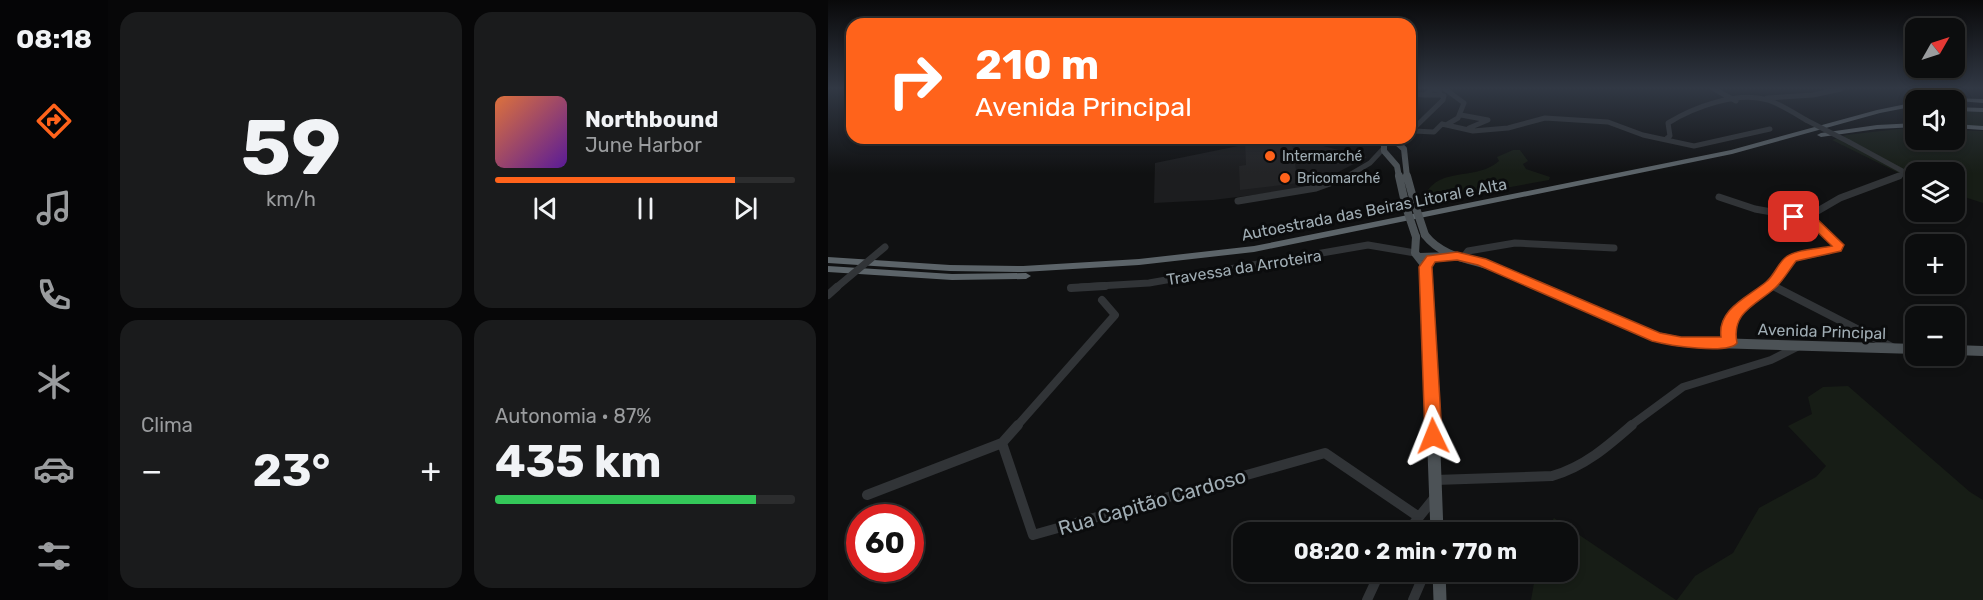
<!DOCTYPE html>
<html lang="pt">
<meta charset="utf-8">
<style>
body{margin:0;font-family:Rubik,sans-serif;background:#1a1b1c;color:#f1f3f6;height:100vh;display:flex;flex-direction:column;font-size:22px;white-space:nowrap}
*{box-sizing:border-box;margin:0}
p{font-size:20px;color:#9a9c9e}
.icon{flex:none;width:33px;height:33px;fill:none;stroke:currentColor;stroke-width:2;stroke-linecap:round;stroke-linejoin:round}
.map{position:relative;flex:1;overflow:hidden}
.panel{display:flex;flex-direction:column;gap:12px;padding:12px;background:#070708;width:720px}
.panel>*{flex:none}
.banner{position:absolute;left:18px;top:18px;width:570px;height:126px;border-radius:18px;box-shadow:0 3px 9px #0003,0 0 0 2px #2c2d2e;background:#ff631b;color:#fff;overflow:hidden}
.needle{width:39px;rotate:51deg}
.tools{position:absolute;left:1077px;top:18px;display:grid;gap:12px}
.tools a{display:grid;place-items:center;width:60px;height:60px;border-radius:12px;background:#0c0d0e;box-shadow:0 3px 9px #0003,0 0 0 2px #2c2d2e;font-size:30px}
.speed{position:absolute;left:18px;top:504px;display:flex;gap:12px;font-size:30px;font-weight:700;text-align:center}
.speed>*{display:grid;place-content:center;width:78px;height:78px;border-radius:50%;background:#0c0d0e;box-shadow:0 3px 9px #0003,0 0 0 2px #2c2d2e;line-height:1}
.speed .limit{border:9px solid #d22;background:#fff;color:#111}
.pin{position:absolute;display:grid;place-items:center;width:51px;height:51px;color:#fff;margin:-26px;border-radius:12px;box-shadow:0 3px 9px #0006}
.me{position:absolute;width:66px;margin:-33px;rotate:358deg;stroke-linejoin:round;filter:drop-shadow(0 0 4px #0008)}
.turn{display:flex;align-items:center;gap:21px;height:126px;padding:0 30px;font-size:27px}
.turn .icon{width:78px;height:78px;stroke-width:2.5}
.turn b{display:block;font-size:42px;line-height:51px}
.big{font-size:45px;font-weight:700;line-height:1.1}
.panel .widget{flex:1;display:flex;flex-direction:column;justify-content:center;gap:9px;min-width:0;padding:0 21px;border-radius:18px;background:#1a1b1c}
.panel .dial{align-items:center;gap:0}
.dial b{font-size:78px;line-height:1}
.song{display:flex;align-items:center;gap:18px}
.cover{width:72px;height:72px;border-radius:9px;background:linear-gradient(135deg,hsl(20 70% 55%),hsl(270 70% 35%))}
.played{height:6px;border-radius:3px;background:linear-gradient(90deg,#ff631b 80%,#2c2d2e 80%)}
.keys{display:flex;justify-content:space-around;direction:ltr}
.heat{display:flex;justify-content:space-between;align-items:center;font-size:33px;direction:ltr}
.charge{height:9px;border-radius:4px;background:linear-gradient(90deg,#34c759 87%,#2c2d2e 0)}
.panel .tiles{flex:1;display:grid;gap:12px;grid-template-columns:repeat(2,1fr)}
.trip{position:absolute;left:405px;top:522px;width:345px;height:60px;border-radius:18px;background:#0c0d0e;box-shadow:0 3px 9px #0003,0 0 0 2px #2c2d2e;font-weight:700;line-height:60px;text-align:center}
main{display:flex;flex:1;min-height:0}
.menu{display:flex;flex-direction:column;width:108px;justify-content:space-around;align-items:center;background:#050506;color:#9a9c9e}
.menu .icon{width:42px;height:42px}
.menu .selected{color:#ff631b}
.menu b{font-size:27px;color:#f1f3f6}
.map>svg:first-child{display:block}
.built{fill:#1c1d1f}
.green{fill:#171d16}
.building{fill:#232426}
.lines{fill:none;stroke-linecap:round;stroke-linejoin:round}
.minor-far3{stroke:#313437;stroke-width:5}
.minor-far2{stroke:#313437;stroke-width:7}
.minor-far1{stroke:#313437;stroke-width:8}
.minor{stroke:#313437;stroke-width:10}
.major-far3{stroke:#4c5256;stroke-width:6}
.major-far2{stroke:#4c5256;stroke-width:8}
.major-far1{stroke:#4c5256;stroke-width:10}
.major{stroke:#4c5256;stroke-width:13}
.highway{fill:#5c6469;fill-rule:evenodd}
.minor-bridge-far1{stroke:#313437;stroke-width:5}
.minor-bridge{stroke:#313437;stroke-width:7}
.major-bridge{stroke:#4c5256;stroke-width:8}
.route{fill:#ff631b;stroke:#a64012;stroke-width:1.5}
.poi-dot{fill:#ff631b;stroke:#0b0c0d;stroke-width:2}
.labels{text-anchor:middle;stroke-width:6;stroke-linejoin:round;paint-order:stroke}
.far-poi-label{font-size:14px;fill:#a0adb4;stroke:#0b0c0d;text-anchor:start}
.street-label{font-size:16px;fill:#a0adb4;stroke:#0b0c0d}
.near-street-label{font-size:20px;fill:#a0adb4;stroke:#0b0c0d}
</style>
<main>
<nav class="menu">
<b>08:18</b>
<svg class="icon selected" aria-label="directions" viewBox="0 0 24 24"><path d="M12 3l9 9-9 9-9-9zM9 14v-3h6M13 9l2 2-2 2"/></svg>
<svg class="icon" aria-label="music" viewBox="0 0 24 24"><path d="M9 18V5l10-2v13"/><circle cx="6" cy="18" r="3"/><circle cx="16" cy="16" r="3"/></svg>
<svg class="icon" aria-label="phone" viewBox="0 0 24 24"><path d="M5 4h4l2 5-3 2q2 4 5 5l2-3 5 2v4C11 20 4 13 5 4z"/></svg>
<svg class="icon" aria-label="climate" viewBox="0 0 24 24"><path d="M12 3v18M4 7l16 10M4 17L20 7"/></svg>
<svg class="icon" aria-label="car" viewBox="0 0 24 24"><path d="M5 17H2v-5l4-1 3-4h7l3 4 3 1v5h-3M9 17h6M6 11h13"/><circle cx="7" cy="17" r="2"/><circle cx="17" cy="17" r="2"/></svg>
<svg class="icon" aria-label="filters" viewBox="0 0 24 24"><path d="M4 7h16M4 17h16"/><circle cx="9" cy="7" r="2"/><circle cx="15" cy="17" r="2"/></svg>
</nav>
<section class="panel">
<div class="tiles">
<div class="widget dial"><b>59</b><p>km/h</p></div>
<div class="widget">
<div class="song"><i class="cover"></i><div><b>Northbound</b><p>June Harbor</p></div></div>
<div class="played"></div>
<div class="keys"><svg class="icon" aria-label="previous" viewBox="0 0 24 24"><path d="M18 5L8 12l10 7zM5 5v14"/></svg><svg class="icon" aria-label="pause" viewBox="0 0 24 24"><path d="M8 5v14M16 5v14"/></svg><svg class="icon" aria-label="next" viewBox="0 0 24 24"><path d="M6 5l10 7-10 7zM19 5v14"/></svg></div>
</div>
<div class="widget"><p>Clima</p>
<div class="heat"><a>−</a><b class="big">23°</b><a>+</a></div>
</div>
<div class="widget"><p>Autonomia · 87%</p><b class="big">435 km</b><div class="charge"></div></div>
</div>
</section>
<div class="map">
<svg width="1155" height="600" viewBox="0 0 1155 600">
<rect width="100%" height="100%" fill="#101112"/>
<path class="built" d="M403 138H492L487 144 539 157 499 178 459 191 385 200 326 203 327 163 410 146Z"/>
<path class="green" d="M1126 112H1155V127L1127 125Z
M1070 129H1087L1088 140H1126L1127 130 1155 131V203L1127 194 1126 172H1088L1087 181 1004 140 1018 135Z
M685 150H692L700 161 695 164 698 169 722 177 721 180 611 200 596 198C609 165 647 182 671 161L669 157Z
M1020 386 1142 492 1155 500V600H849L867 576 905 553 931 508 988 477 998 466 960 426 984 414 980 397 995 387Z
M726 518 848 600H703L708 572H740V532H717Z"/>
<path class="building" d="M443 138H481V142L464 144 470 183 412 190 411 166 418 165 417 141Z"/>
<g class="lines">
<path class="minor-far3" d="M604 89 597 95H612
M617 89 636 103 630 118 618 125
M886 89 908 101
M582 94 597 95
M939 98 985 95 1013 89
M633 115 660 120 641 128
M614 124 645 131 680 128 717 118 780 122 815 135 866 146 942 129
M586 131 606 132 614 124
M582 132 615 100 616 96 612 95 611 90 605 89
M839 138 842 136 840 123C866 107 909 91 940 100 954 105 966 113 978 120
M1021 142 1078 173 1067 177
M518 177 542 163 555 149"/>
<path class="minor-far2" d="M891 197 927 209 983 219 1010 245 1001 251 966 258 940 287
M410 201 488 188 521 176
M983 219 981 216 1012 198 1071 176
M635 258 640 251 687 243 786 248
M943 285 948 287
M253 287 321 283 540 245 587 253"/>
<path class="minor-far1" d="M945 286 1066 348
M243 288 277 286
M0 295 9 287
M901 343C899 306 920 307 942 286
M189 426 287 315 274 300
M802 426 855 387 943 360 971 346"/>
<path class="minor" d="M174 443 190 425
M607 480 724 476C756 467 780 446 804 425
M39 495 174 443 205 535 497 453 591 517
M579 532 607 497
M539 600 552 572
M585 600 597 572"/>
<path class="major-far3" d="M556 138V151L569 166 571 177
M564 138 576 149 579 177"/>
<path class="major-far2" d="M571 176 578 207
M579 176 587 205
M597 235C615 258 643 259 669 268 684 274 699 281 713 287
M588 237 587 253 598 267 599 287
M591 257 624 256"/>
<path class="major-far1" d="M599 286 605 426
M710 286 829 337 853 342 1088 349
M1126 350 1155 351"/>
<path class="major" d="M605 425 609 532
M611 572 612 600"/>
<path class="highway" d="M1121 98 1155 99V103L1118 100Z
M1088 102V106L1052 113 904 154 426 252 311 265 195 272 122 271 0 263V257L122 265 195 266 311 259 426 246 903 150 1049 110Z
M1126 107 1155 108V112L1126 111Z
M1088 123V127L1049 129 993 137 989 135 993 133 1049 125Z
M1126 124 1155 126V130L1126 128Z
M0 266 124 274 198 273 203 276 198 279 124 280 0 272Z"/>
<path class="minor-bridge-far1" d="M978 120 1021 142"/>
<path class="minor-bridge" d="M9 287 57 247"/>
<path class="major-bridge" d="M587 205 597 235
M578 207 588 237"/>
</g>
<linearGradient id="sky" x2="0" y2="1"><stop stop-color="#09090a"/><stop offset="0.51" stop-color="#313844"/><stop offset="1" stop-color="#313844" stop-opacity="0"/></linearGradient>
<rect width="1155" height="173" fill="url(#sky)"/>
<path class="route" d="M966 213 987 217 1016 245 1013 251 968 261C961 270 955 281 947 288 928 305 903 312 909 343 900 355 839 345 824 341L650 265 629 260 607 262 604 267 614 436 611 441H599L597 436 591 267 599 256 629 252 658 259 832 333 853 337H893C889 309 920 297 938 282 946 276 950 263 958 257 968 249 991 249 1004 246L979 222 962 219V214Z"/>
<g class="poi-dot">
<circle cx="442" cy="156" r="6"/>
<circle cx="457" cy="178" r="6"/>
</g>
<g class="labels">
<g class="far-poi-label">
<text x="454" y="161">Intermarché</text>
<text x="469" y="183">Bricomarché</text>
</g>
<g class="street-label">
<text transform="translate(546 209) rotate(-11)" y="6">Autoestrada das Beiras Litoral e Alta</text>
<text transform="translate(416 267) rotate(-9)" y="6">Travessa da Arroteira</text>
<text transform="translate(994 331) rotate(2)" y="6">Avenida Principal</text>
</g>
<g class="near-street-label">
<text transform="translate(324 502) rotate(-16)" y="7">Rua Capitão Cardoso</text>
</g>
</g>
</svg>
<div class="tools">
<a><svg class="needle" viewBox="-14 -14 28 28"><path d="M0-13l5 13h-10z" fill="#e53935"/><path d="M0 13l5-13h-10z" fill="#9a9c9e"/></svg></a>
<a><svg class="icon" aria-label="sound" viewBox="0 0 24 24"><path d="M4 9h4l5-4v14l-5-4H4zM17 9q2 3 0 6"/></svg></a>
<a><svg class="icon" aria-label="layers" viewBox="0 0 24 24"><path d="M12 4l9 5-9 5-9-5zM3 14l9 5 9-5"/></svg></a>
<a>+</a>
<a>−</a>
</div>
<div class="speed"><div class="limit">60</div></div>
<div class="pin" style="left:966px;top:217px;background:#d93025"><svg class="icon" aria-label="arrive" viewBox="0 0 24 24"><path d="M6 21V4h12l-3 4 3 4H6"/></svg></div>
<svg class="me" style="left:605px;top:436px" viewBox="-20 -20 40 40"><path d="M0-17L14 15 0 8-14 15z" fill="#ff631b" stroke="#fff" stroke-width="4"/></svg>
<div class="trip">08:20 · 2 min · 770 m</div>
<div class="banner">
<div class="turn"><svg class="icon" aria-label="right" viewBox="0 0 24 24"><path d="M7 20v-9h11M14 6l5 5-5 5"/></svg><div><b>210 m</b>Avenida Principal</div></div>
</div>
</div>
</main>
